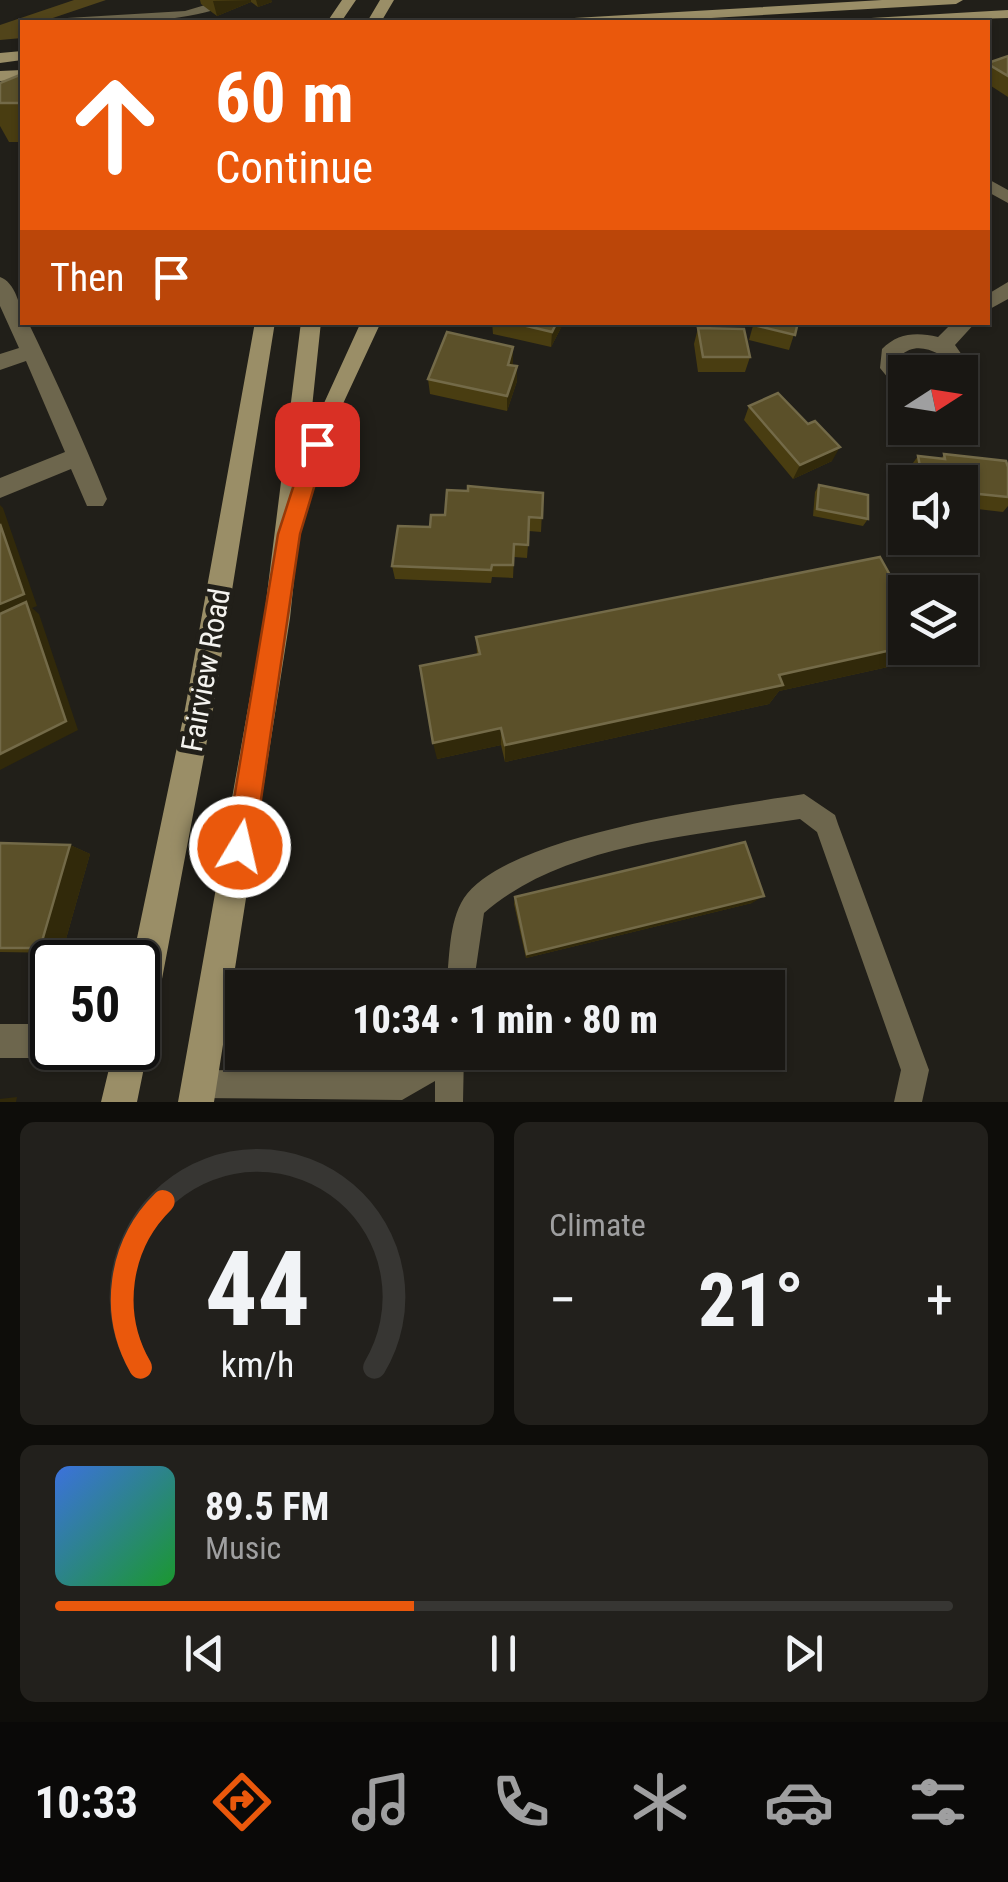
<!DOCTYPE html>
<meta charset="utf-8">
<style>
body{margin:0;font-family:"Roboto Condensed",sans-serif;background:#22201c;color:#f1f3f6;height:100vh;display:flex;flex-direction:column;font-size:38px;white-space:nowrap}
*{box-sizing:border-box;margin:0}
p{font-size:32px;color:#9f9fa0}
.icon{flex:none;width:55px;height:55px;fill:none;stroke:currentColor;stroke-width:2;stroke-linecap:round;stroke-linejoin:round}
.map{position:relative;height:1102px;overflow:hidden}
.details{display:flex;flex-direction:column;gap:20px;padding:20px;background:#0e0d0a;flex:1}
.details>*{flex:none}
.hud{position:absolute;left:20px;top:20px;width:970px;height:305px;border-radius:0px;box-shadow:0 2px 8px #0004,0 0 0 2px #373633;background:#ea580c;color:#fff;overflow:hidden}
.needle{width:65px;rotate:78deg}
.controls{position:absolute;left:888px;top:355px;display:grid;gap:20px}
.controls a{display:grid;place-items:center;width:90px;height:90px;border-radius:0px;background:#191713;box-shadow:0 2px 8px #0004,0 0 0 2px #373633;font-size:50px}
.speed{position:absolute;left:30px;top:940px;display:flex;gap:20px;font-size:50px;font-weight:700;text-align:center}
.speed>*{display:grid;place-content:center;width:130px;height:130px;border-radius:50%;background:#191713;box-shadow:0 2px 8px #0004,0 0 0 2px #373633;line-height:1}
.speed .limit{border:5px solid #111;border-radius:15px;background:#fff;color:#111}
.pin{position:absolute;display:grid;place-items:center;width:85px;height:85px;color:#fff;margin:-42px;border-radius:20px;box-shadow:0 5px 15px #0006}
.me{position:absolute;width:110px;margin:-55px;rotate:9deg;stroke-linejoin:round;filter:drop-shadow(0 0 8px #0008)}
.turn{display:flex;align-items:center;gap:35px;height:210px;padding:0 30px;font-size:45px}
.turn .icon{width:130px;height:130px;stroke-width:2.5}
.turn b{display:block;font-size:70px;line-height:85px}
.then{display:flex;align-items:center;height:95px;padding:0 30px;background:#0003;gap:20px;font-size:38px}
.big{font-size:75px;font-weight:800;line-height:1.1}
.details .widget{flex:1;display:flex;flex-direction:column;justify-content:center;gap:15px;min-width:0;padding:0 35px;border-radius:15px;background:#22201c}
.details .dial{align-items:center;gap:0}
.dial svg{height:260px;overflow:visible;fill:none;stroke:#373633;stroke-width:7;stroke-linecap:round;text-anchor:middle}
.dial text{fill:#f1f3f6;stroke:none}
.song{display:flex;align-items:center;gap:30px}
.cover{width:120px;height:120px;border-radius:15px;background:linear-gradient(135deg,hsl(220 70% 55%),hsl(130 70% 35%))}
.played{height:10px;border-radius:5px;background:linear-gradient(90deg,#ea580c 40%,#373633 40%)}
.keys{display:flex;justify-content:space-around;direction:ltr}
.heat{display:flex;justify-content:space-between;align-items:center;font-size:55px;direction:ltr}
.details .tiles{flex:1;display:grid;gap:20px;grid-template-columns:1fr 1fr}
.widget:last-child{grid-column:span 2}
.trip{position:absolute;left:225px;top:970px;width:560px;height:100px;border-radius:0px;background:#191713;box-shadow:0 2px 8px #0004,0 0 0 2px #373633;font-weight:800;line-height:100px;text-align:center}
.tab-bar{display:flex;height:160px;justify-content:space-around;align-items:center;background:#0a0908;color:#9f9fa0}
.tab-bar .icon{width:70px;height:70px}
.tab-bar .on{color:#ea580c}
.tab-bar b{font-size:45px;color:#f1f3f6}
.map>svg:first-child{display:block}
.green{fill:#51441a}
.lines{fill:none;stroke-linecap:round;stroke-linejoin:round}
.service{fill:#6d664d;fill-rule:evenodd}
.minor{fill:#6d664d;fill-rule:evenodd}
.secondary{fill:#9a8e67;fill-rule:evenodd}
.wall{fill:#493d11}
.shaded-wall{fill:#31290a}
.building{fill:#5b5029;stroke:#736a48;stroke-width:2.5}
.route{fill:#ea580c;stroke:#983908;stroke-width:2.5}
.labels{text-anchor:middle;stroke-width:10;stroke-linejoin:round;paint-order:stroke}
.street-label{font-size:30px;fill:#f4f3ef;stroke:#211f19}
</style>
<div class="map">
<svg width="1008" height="1102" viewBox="0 0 1008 1102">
<rect width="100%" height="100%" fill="#211f19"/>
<path class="green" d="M74 0H106L41 22H22V38L0 40V25Z"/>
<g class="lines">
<path class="service" d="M222 0H240C206 20 100 29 61 21L67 18 185 11Z
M804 794 835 815 838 824 929 1070 922 1102H894L901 1070 817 832 800 819C699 835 564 843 484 913L473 988H446C450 959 448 923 464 898 506 834 729 806 804 794Z
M242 980 253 988H242V1007L216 1009 206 1005 202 995 206 985 216 981Z
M429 1052H464L463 1102H435V1081L402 1100 199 1098 189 1094 185 1084 189 1074 199 1070 399 1072Z"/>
<path class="minor" d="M988 179 1008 190V203L988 192Z
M0 277C15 282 22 308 22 322H28C56 380 83 439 107 499L103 506H87L71 469 0 498V478L65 452 26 361 0 370V354L19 348 0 306Z
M1008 282V299L988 310V294Z
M953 322H976L955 345 971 368 968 387 960 389V372H949L939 354C925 347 912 345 900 356L908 372 905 391 897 389 880 368 882 349C898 333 916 332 938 337Z
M0 1024H52V1048H67L64 1053 52 1058H0Z"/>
<path class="secondary" d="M342 0H356L341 22H327Z
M380 0H394L381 22H367Z
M882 0H963L956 4 641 22H567L574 18Z
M1008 10V18L864 22 871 18Z
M22 51V60L0 63V53Z
M22 70V80L0 81V71Z
M255 322H275L213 709 155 1016 150 1028 138 1033V962H132L185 709Z
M301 322H321L309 436 361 322H381L341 408 319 477 315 484 304 485 290 618 214 1102H178L264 618Z
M138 1033 143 1036 148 1048 137 1102H101L114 1048H138Z"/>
</g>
<path class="wall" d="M200 0H271L272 2 258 7 251 2 217 16 201 4Z
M1008 56V97L988 84V63Z
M22 74V142H9L0 126V83Z
M492 322H564L551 347 493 334Z
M754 322H798L789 350 749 340Z
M698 328 750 357 745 372H698L694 344Z
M513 363 512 366H517V381L507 411 430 394 428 379Z
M749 406 832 461 793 479 744 420Z
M944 454 1008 467V506L1003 512 960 507V482H910L908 470 918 456 941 459Z
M819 485 868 519 863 526 813 516 815 492Z
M543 493 541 532 529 531 527 558 514 557 513 578 492 577 491 583 395 579 392 566 430 527 445 515Z
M476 637 905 648H922L906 663 779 691 769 704 505 762 501 745 437 759 477 654Z
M0 843 70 845 90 854 62 953 0 952Z
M515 897 752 903 526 958 514 904Z"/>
<path class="shaded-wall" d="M251 0V2L217 16 213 1Z
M256 0H271L272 2 258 7Z
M557 322H564L551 347 552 332Z
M513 347V363L507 380 508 365Z
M517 366V381L507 411V396Z
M840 447 832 461 793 479 800 465Z
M0 505 3 508 37 606 32 608 39 614 78 730 0 770Z
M905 647 922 648 906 663 779 691 769 704 505 762V745L779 675Z
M501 728V745L437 759 433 743Z
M70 845 90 854 62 953 40 948Z
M764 896 752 903 526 958 527 954Z
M17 1097 16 1102H0V1099Z"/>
<path class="building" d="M1008 56V76L988 64V63Z
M22 74V103H0V83Z
M510 322H557L552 332Z
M755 322H798L795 335 754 325Z
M698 328 744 329 750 357H703Z
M447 332 513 347 508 365 517 366 507 396 428 379Z
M778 393 808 424 815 421 840 447 800 465 749 406Z
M944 454 1006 461 1008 467V497L960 492V482H923L918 456 945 459Z
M819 485 868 495V519L817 509Z
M468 486 543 493 542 518 529 517 528 545 514 544 513 565H492L491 570 392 566 398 526 430 527 431 515H445L447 490 468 491Z
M0 524 24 594 0 604Z
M880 557 905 602V647L779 675 783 685 505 745 501 728 433 743 420 666 480 654 476 637Z
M26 602 66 721 0 754V614Z
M745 842 764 896 527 954 515 897Z
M0 843 70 845 40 948H0Z"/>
<path class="route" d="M317 436 327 444 300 534 254 847 250 857 240 861 230 857 226 847 278 534 307 444Z"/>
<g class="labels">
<g class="street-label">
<text transform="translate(206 670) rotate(-80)" y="10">Fairview Road</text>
</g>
</g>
</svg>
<div class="controls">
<a><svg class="needle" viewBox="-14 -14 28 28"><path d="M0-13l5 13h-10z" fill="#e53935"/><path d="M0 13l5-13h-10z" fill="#9f9fa0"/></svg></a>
<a><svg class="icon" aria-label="sound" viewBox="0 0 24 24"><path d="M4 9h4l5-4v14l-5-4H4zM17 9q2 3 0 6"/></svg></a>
<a><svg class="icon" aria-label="layers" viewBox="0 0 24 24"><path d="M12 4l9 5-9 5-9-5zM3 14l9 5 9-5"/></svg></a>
</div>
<div class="speed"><div class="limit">50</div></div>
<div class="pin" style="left:317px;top:444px;background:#d93025"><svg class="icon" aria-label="arrive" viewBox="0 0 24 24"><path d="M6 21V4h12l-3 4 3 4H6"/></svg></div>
<svg class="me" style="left:240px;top:847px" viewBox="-20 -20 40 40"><circle r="17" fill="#ea580c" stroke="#fff" stroke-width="3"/><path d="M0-11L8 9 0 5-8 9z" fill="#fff"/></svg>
<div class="trip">10:34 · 1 min · 80 m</div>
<div class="hud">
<div class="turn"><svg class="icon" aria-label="ahead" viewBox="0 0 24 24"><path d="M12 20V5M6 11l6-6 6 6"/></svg><div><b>60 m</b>Continue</div></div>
<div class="then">Then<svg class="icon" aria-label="arrive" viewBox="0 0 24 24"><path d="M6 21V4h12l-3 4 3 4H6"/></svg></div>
</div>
</div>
<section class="details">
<div class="tiles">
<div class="widget dial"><svg viewBox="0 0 100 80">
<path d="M14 69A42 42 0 1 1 86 69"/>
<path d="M14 69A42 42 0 0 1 21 18" stroke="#ea580c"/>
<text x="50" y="56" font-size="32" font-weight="700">44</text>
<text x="50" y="72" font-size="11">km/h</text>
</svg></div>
<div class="widget"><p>Climate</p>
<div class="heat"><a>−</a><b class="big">21°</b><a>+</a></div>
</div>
<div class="widget">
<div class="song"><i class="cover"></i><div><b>89.5 FM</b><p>Music</p></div></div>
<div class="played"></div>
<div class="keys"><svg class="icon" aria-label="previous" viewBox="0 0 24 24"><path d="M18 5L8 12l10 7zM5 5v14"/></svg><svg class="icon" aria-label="pause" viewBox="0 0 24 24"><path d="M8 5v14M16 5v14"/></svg><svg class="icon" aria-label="next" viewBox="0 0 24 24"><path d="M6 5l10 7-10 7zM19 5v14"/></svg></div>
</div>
</div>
</section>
<nav class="tab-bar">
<b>10:33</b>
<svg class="icon on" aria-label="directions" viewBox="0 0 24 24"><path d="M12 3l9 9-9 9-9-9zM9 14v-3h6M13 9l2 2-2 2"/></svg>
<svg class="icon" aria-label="music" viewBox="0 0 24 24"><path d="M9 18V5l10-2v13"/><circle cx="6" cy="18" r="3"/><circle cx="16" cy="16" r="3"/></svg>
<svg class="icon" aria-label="phone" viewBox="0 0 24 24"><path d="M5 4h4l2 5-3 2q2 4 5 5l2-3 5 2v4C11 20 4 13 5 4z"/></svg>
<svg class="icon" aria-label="climate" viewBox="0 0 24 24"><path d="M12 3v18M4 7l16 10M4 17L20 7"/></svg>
<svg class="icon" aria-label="car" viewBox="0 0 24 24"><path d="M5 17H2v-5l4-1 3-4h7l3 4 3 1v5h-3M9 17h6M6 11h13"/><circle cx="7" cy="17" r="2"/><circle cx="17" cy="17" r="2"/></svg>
<svg class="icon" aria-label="filters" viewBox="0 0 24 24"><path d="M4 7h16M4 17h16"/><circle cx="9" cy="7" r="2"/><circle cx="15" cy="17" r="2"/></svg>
</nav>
